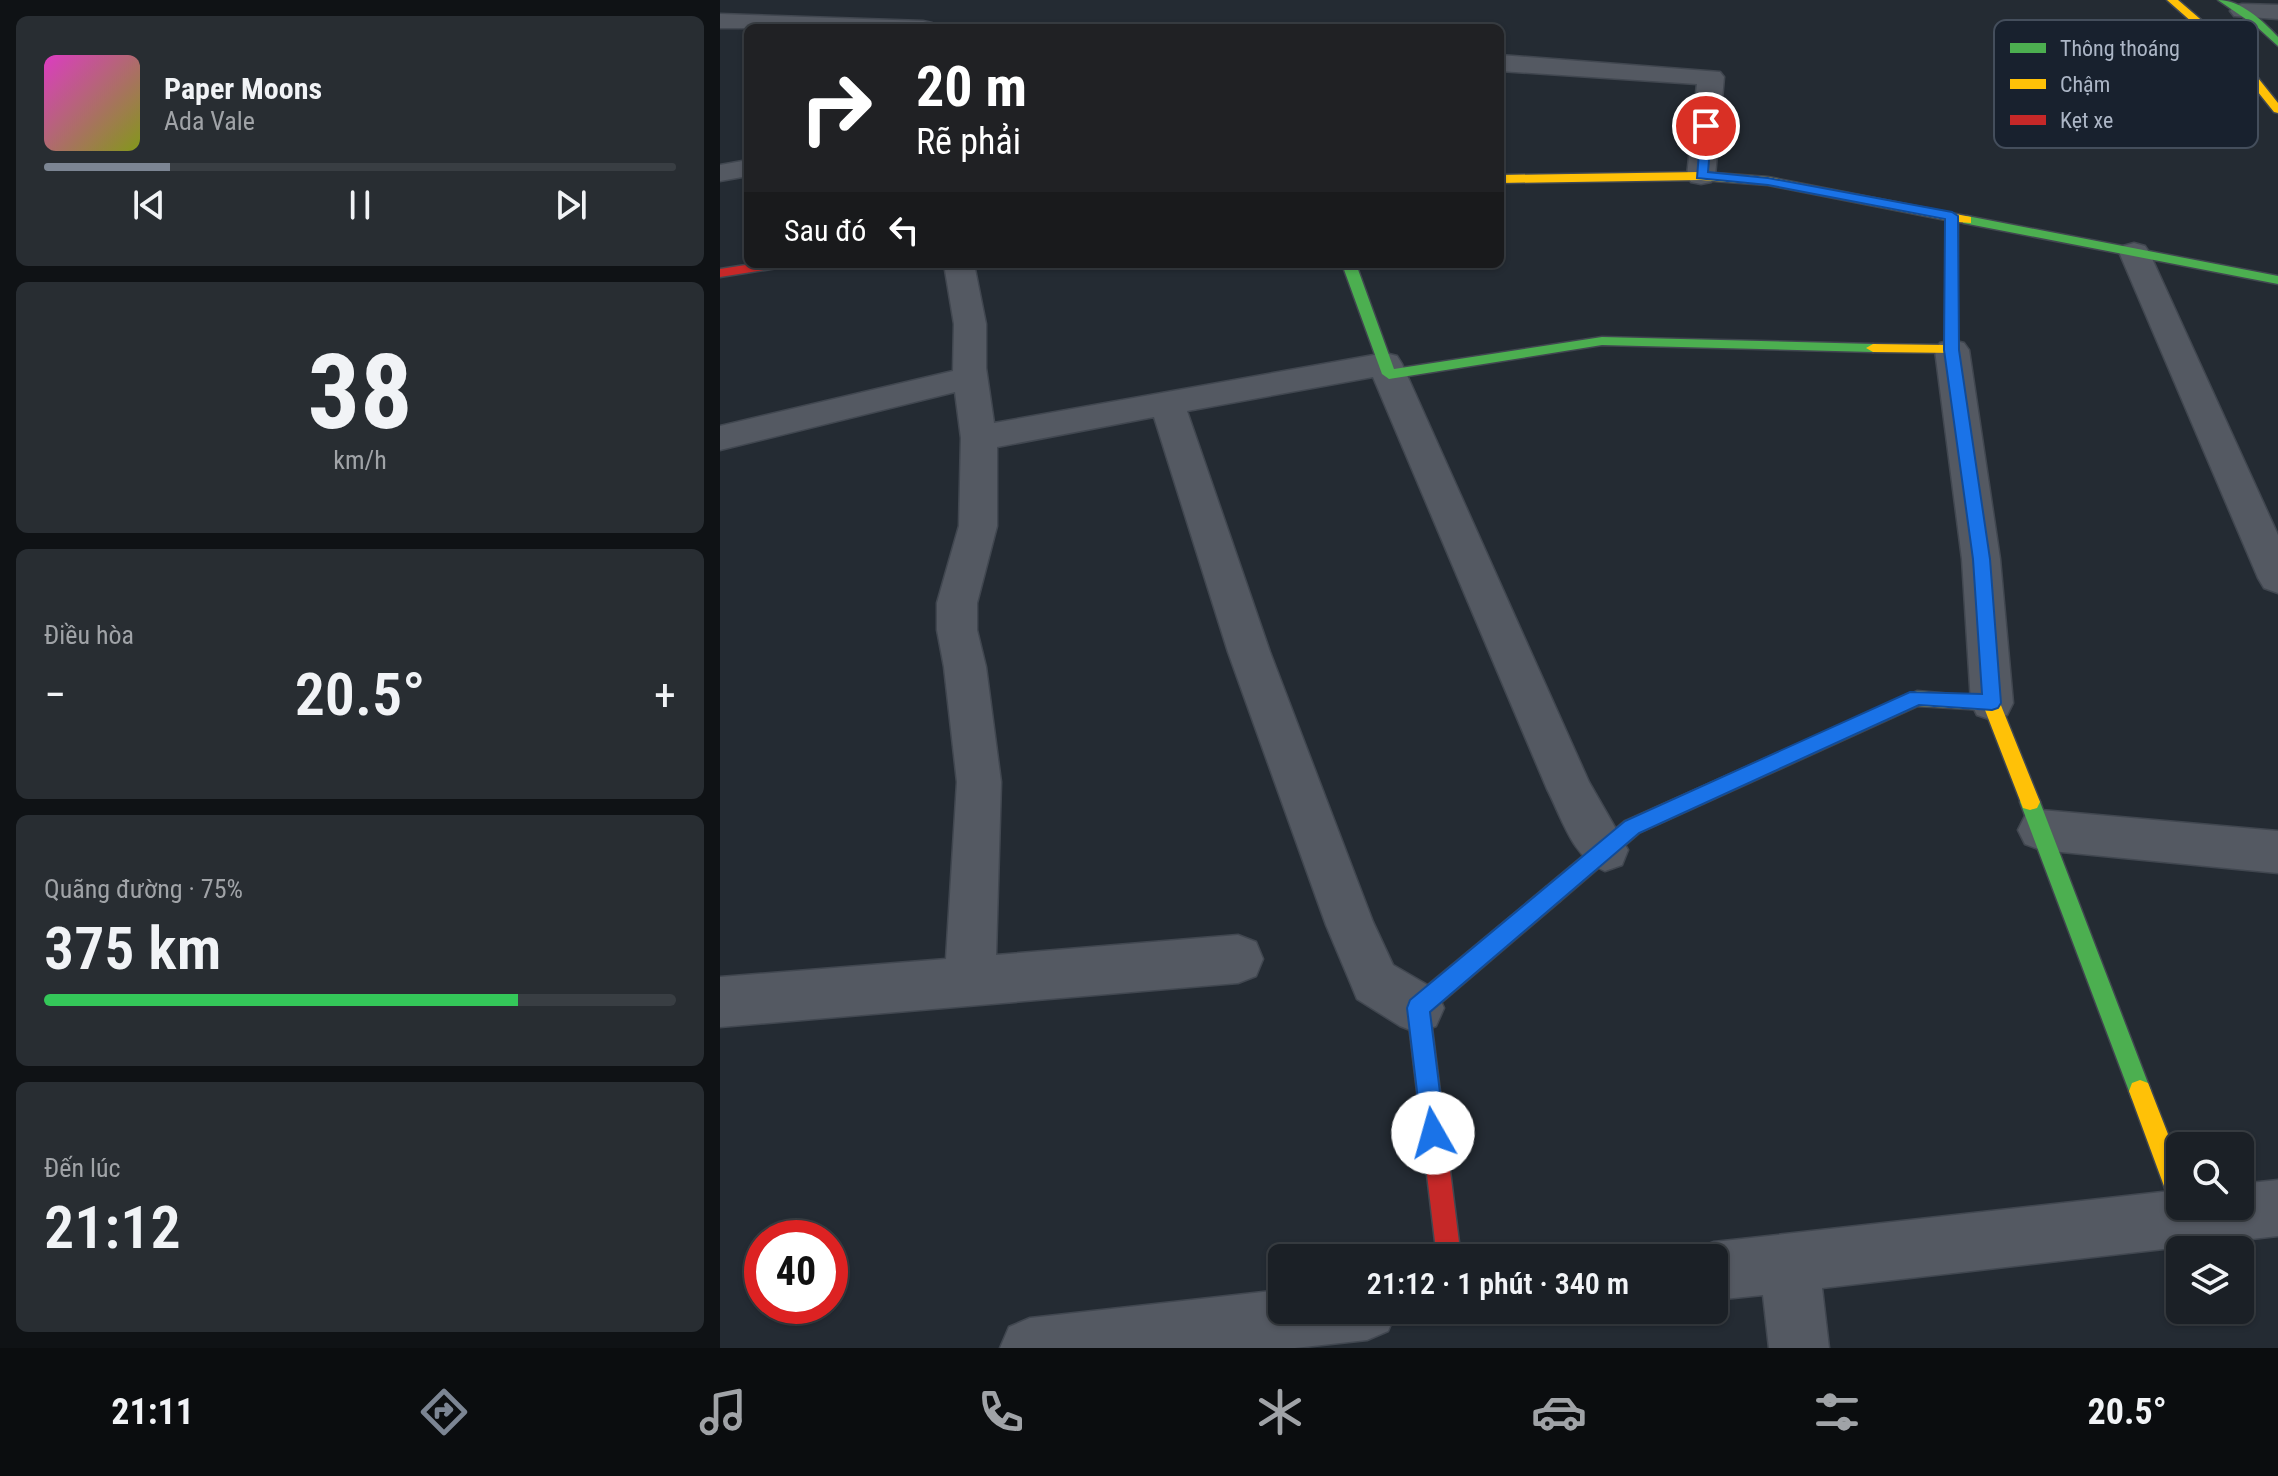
<!DOCTYPE html>
<html lang="vi">
<meta charset="utf-8">
<style>
body{margin:0;font-family:"Roboto Condensed",sans-serif;background:#282d32;color:#f1f3f6;height:100vh;display:flex;flex-direction:column;font-size:30px;white-space:nowrap}
*{box-sizing:border-box;margin:0}
p{font-size:26px;color:#a0a3a7}
.icon{flex:none;width:44px;height:44px;fill:none;stroke:currentColor;stroke-width:2;stroke-linecap:round;stroke-linejoin:round}
.map{position:relative;flex:1;overflow:hidden}
.details{display:flex;flex-direction:column;gap:16px;padding:16px;background:#0f1215;width:720px}
.details>*{flex:none}
.top-card{position:absolute;left:24px;top:24px;width:760px;height:244px;border-radius:12px;box-shadow:0 2px 6px #0004,0 0 0 2px #393e43;background:#202124;color:#fff;overflow:hidden}
.tools{position:absolute;left:1446px;top:1132px;display:grid;gap:16px}
.tools a{display:grid;place-items:center;width:88px;height:88px;border-radius:12px;background:#1b2026;box-shadow:0 2px 6px #0004,0 0 0 2px #393e43;font-size:40px}
.speed{position:absolute;left:24px;top:1220px;display:flex;gap:16px;font-size:40px;font-weight:700;text-align:center}
.speed>*{display:grid;place-content:center;width:104px;height:104px;border-radius:50%;background:#1b2026;box-shadow:0 2px 6px #0004,0 0 0 2px #393e43;line-height:1}
.speed .limit{border:12px solid #d22;background:#fff;color:#111}
.pin{position:absolute;display:grid;place-items:center;width:68px;height:68px;color:#fff;margin:-34px;border:4px solid #fff;border-radius:50%;box-shadow:0 2px 8px #0007}
.me{position:absolute;width:88px;margin:-44px;rotate:353deg;stroke-linejoin:round;filter:drop-shadow(0 0 6px #0008)}
.turn{display:flex;align-items:center;gap:28px;height:168px;padding:0 40px;font-size:36px}
.turn .icon{width:104px;height:104px;stroke-width:2.5}
.turn b{display:block;font-size:56px;line-height:68px}
.then{display:flex;align-items:center;height:76px;padding:0 40px;background:#0003;gap:16px;font-size:30px}
.big{font-size:60px;font-weight:600;line-height:1.1}
.details .tile{flex:1;display:flex;flex-direction:column;justify-content:center;gap:12px;min-width:0;padding:0 28px;border-radius:12px;background:#282d32}
.details .dial{align-items:center;gap:0}
.dial b{font-size:104px;line-height:1}
.song{display:flex;align-items:center;gap:24px}
.cover{width:96px;height:96px;border-radius:12px;background:linear-gradient(135deg,hsl(310 70% 55%),hsl(70 70% 35%))}
.played{height:8px;border-radius:4px;background:linear-gradient(90deg,#7c8593 20%,#393e43 20%)}
.keys{display:flex;justify-content:space-around;direction:ltr}
.heat{display:flex;justify-content:space-between;align-items:center;font-size:44px;direction:ltr}
.charge{height:12px;border-radius:6px;background:linear-gradient(90deg,#34c759 75%,#393e43 0)}
.trip{position:absolute;left:548px;top:1244px;width:460px;height:80px;border-radius:12px;background:#1b2026;box-shadow:0 2px 6px #0004,0 0 0 2px #393e43;font-weight:600;line-height:80px;text-align:center}
.tabs{display:flex;height:128px;justify-content:space-around;align-items:center;background:#0b0d0f;color:#a0a3a7}
.tabs .icon{width:56px;height:56px}
.tabs .active{color:#7c8593}
.tabs b{font-size:36px;color:#f1f3f6}
main{display:flex;flex:1;min-height:0}
.map>svg:first-child{display:block}
.lines{fill:none;stroke-linecap:round;stroke-linejoin:round}
.street-casing{stroke:#414750;stroke-width:3}
.fast-casing{stroke:#414750;stroke-width:3}
.slow-casing{stroke:#414750;stroke-width:3}
.jam-casing{stroke:#414750;stroke-width:3}
.street{fill:#545962;fill-rule:evenodd}
.fast{fill:#4caf50;fill-rule:evenodd}
.slow{fill:#ffc107;fill-rule:evenodd}
.jam{fill:#c62828;fill-rule:evenodd}
.route{fill:#1a73e8;stroke:#114b97;stroke-width:2}
.key{fill:#18212e;stroke:#444e5c;stroke-width:2}
.key-label{font-size:22px;fill:#acb6c6}
</style>
<main>
<section class="details">
<div class="tile">
<div class="song"><i class="cover"></i><div><b>Paper Moons</b><p>Ada Vale</p></div></div>
<div class="played"></div>
<div class="keys"><svg class="icon" aria-label="previous" viewBox="0 0 24 24"><path d="M18 5L8 12l10 7zM5 5v14"/></svg><svg class="icon" aria-label="pause" viewBox="0 0 24 24"><path d="M8 5v14M16 5v14"/></svg><svg class="icon" aria-label="next" viewBox="0 0 24 24"><path d="M6 5l10 7-10 7zM19 5v14"/></svg></div>
</div>
<div class="tile dial"><b>38</b><p>km/h</p></div>
<div class="tile"><p>Điều hòa</p>
<div class="heat"><a>−</a><b class="big">20.5°</b><a>+</a></div>
</div>
<div class="tile"><p>Quãng đường · 75%</p><b class="big">375 km</b><div class="charge"></div></div>
<div class="tile"><p>Đến lúc</p><b class="big">21:12</b></div>
</section>
<div class="map">
<svg width="1558" height="1348" viewBox="0 0 1558 1348">
<rect width="100%" height="100%" fill="#242b33"/>
<g class="lines">
<defs>
<path id="street" d="M1522 4 1558 5V19L1514 16 1510 11 1514 6Z
M0 14 203 21 212 23 215 28H0Z
M780 55 1000 72 1004 77 995 176 991 182 981 184 971 182 967 176 977 84 780 71Z
M28 160V176L0 181V165Z
M1414 243 1425 246 1429 252 1558 535V593L1544 588 1538 578 1399 252 1403 246Z
M224 264H254L266 324V368L274 423 665 353 677 356 682 364 869 782 908 850 902 865 885 871C853 859 842 818 827 789L653 377 467 411 550 652 653 922 673 965 716 990 724 1008 716 1026 698 1033 680 1026 637 999 630 982 606 925 508 652 434 417 277 447V526L257 603V630L266 667 281 782 276 955 518 935 536 942 543 959 536 976 518 983 0 1027V977L226 959 237 782 224 667 217 630V603L239 526 241 438 235 392 0 450V426L233 371 234 324Z
M1232 340 1244 343 1249 350 1280 559 1293 703 1287 715 1272 720 1257 715 1251 703 1242 559 1215 350 1220 343Z
M1321 810 1558 831V873L1321 850 1305 844 1298 830 1305 816Z
M1558 1180V1236L1102 1288 1109 1348H1049L1043 1295 994 1300V1258H970L973 1250 994 1242 1460 1190V1206H1520V1184Z
M562 1290V1310H677L668 1331 647 1340 575 1348H280L289 1327 310 1318Z"/>
<path id="fast" d="M1498 0C1521 0 1543 21 1558 37V46L1536 26Z
M1247 216 1558 276V284L1243 223V217Z
M622 264H636L674 369 882 337 1153 344 1160 348 1153 352 882 345 669 379 662 374Z
M1310 794 1317 796 1320 802 1431 1091 1428 1099 1420 1102 1412 1099 1409 1091 1300 802 1303 796Z"/>
<path id="slow" d="M1447 0H1458L1514 48 1558 103V113L1554 112 1506 52Z
M981 172 1048 177 1251 217V223L1238 222 1237 353 1153 352 1146 348 1153 344 1225 345 1226 220 1048 185 981 180 780 183V175Z
M1197 691 1278 698 1320 802 1317 808 1310 810 1303 808 1265 710 1198 706 919 833 840 901 833 903 826 901 823 894 826 887 905 821Z
M1420 1080 1428 1083 1460 1165V1206H1465L1460 1208 1451 1205 1409 1091 1412 1083Z"/>
<path id="jam" d="M32 264H64L57 268 0 277V269Z
M833 885 840 887 843 894 840 901 710 1012 741 1258H717L687 1008 690 1000 826 887Z"/>
</defs>
<use href="#street" class="street-casing"/>
<use href="#fast" class="fast-casing"/>
<use href="#slow" class="slow-casing"/>
<use href="#jam" class="jam-casing"/>
<use href="#street" class="street"/>
<use href="#fast" class="fast"/>
<use href="#slow" class="slow"/>
<use href="#jam" class="jam"/>
</g>
<path class="route" d="M986 123 992 126 988 172 1048 178 1232 212 1238 216 1239 350 1270 559 1281 703 1278 708 1272 710 1199 705 919 833 710 1012 725 1133 722 1141 713 1145 705 1141 702 1133 687 1008 690 1000 905 821 1190 692 1262 694 1253 559 1224 350 1225 219 1048 185 977 178 981 126Z"/>
<rect x="1274" y="20" width="264" height="128" rx="12" class="key"/>
<rect x="1290" y="43" width="36" height="10" fill="#4caf50"/>
<rect x="1290" y="79" width="36" height="10" fill="#ffc107"/>
<rect x="1290" y="115" width="36" height="10" fill="#c62828"/>
<g class="key-label">
<text x="1340" y="56">Thông thoáng</text>
<text x="1340" y="92">Chậm</text>
<text x="1340" y="128">Kẹt xe</text>
</g>
</svg>
<div class="tools">
<a><svg class="icon" aria-label="search" viewBox="0 0 24 24"><circle cx="10" cy="10" r="6"/><path d="M15 15l6 6"/></svg></a>
<a><svg class="icon" aria-label="layers" viewBox="0 0 24 24"><path d="M12 4l9 5-9 5-9-5zM3 14l9 5 9-5"/></svg></a>
</div>
<div class="speed"><div class="limit">40</div></div>
<div class="pin" style="left:986px;top:126px;background:#d93025"><svg class="icon" aria-label="arrive" viewBox="0 0 24 24"><path d="M6 21V4h12l-3 4 3 4H6"/></svg></div>
<svg class="me" style="left:713px;top:1133px" viewBox="-20 -20 40 40"><circle r="19" fill="#fff"/><path d="M0-13L10 11 0 6-10 11z" fill="#1a73e8"/></svg>
<div class="trip">21:12 · 1 phút · 340 m</div>
<div class="top-card">
<div class="turn"><svg class="icon" aria-label="right" viewBox="0 0 24 24"><path d="M7 20v-9h11M14 6l5 5-5 5"/></svg><div><b>20 m</b>Rẽ phải</div></div>
<div class="then">Sau đó<svg class="icon" aria-label="left" viewBox="0 0 24 24"><path d="M17 20v-9H6M10 6l-5 5 5 5"/></svg></div>
</div>
</div>
</main>
<nav class="tabs">
<b>21:11</b>
<svg class="icon active" aria-label="directions" viewBox="0 0 24 24"><path d="M12 3l9 9-9 9-9-9zM9 14v-3h6M13 9l2 2-2 2"/></svg>
<svg class="icon" aria-label="music" viewBox="0 0 24 24"><path d="M9 18V5l10-2v13"/><circle cx="6" cy="18" r="3"/><circle cx="16" cy="16" r="3"/></svg>
<svg class="icon" aria-label="phone" viewBox="0 0 24 24"><path d="M5 4h4l2 5-3 2q2 4 5 5l2-3 5 2v4C11 20 4 13 5 4z"/></svg>
<svg class="icon" aria-label="climate" viewBox="0 0 24 24"><path d="M12 3v18M4 7l16 10M4 17L20 7"/></svg>
<svg class="icon" aria-label="car" viewBox="0 0 24 24"><path d="M5 17H2v-5l4-1 3-4h7l3 4 3 1v5h-3M9 17h6M6 11h13"/><circle cx="7" cy="17" r="2"/><circle cx="17" cy="17" r="2"/></svg>
<svg class="icon" aria-label="filters" viewBox="0 0 24 24"><path d="M4 7h16M4 17h16"/><circle cx="9" cy="7" r="2"/><circle cx="15" cy="17" r="2"/></svg>
<b>20.5°</b>
</nav>
